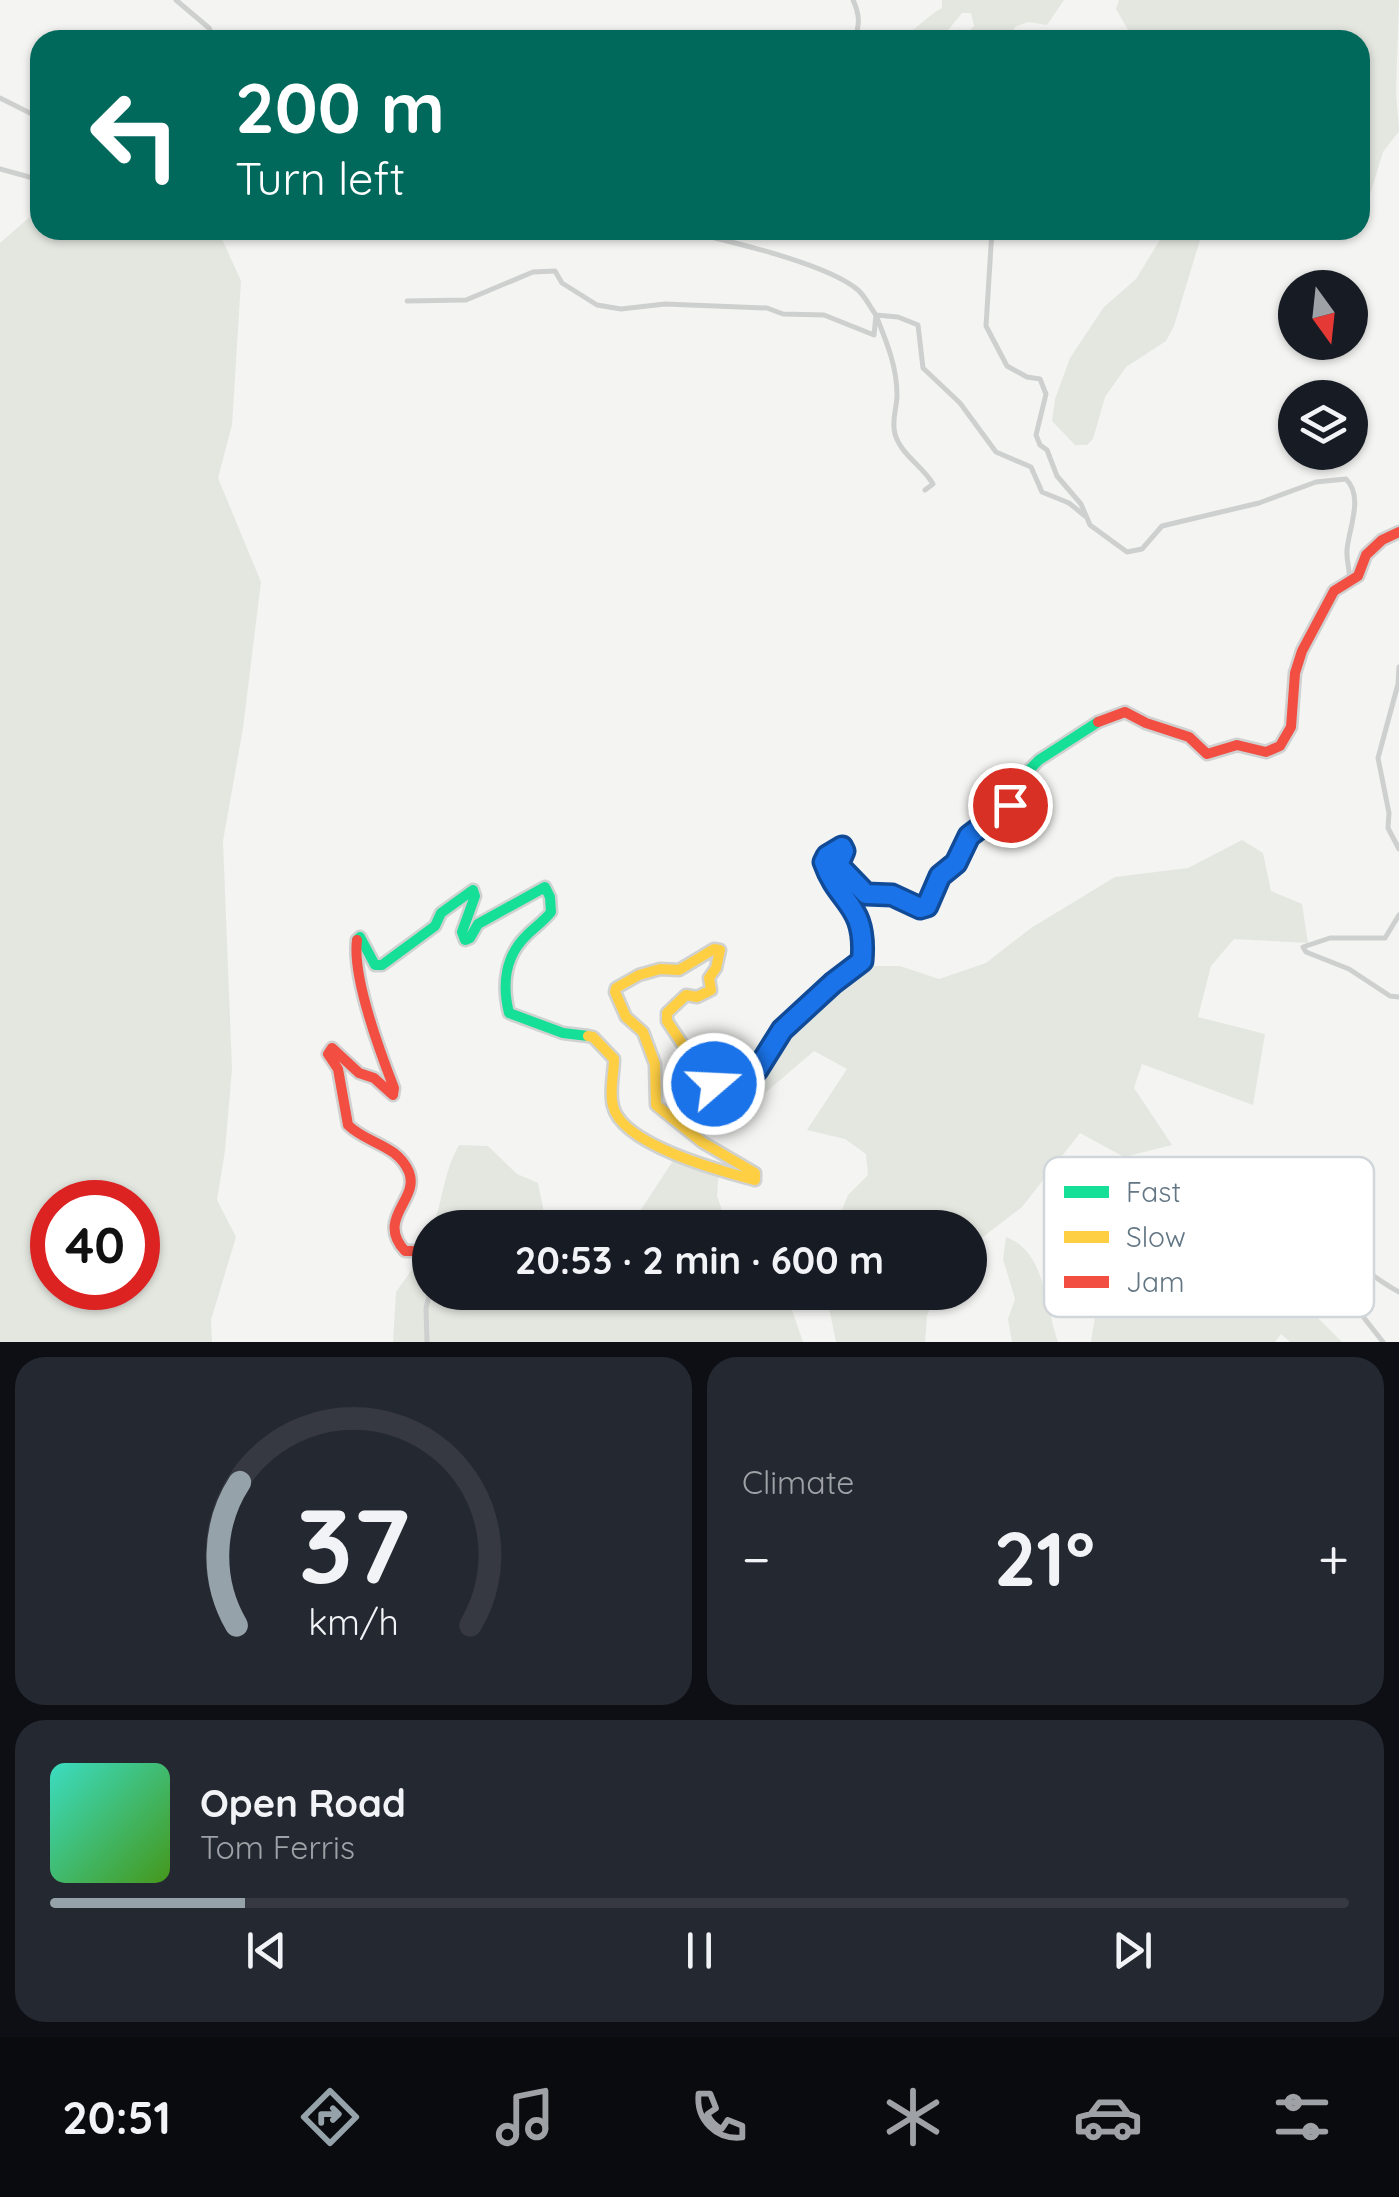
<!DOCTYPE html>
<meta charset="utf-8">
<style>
body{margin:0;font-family:Quicksand,sans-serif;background:#242831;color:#f1f3f6;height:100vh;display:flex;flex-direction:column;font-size:38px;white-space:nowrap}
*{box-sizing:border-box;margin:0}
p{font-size:32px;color:#9ea1a6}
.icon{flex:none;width:55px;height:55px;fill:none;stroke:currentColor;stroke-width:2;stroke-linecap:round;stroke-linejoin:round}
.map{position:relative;height:1342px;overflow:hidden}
.details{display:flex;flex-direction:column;gap:15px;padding:15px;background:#0d0f14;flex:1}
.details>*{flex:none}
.guide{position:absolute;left:30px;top:30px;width:1340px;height:210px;border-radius:30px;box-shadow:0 2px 8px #0004;background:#00695c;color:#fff;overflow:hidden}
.needle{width:65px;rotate:165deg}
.buttons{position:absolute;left:1278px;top:270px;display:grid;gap:20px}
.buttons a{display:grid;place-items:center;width:90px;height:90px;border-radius:50%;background:#171b24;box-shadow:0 2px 8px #0004;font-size:50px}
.speed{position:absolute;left:30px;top:1180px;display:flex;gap:20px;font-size:50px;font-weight:700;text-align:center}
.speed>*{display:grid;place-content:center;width:130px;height:130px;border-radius:50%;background:#171b24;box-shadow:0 2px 8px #0004;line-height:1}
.speed .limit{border:15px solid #d22;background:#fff;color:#111}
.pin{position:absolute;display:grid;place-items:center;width:85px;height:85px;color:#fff;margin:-42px;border:5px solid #fff;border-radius:50%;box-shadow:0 2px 10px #0007}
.me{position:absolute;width:110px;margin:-55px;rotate:71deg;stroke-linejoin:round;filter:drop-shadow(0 0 8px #0008)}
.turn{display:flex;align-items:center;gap:35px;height:210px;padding:0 40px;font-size:45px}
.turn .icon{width:130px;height:130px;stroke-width:2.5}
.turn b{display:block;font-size:70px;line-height:85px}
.big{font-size:75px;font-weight:700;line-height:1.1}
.details .widget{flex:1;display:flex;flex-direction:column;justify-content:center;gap:15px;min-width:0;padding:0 35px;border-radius:30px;background:#242831}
.details .dial{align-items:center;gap:0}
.dial svg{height:260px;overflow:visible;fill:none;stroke:#363941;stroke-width:7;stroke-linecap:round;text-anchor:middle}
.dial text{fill:#f1f3f6;stroke:none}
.song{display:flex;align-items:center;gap:30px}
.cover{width:120px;height:120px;border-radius:15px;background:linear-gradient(135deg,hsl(170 70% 55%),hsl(100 70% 35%))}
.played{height:10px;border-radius:5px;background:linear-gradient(90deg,#96a2aa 15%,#363941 15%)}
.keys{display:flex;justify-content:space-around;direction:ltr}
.heat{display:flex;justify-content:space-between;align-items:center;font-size:55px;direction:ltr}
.details .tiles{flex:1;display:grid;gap:15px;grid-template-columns:1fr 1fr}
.widget:last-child{grid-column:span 2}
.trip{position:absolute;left:412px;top:1210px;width:575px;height:100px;border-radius:50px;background:#171b24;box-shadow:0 2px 8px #0004;font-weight:700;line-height:100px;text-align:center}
.dock{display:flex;height:160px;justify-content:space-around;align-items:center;background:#090b0e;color:#9ea1a6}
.dock .icon{width:70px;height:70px}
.dock .current{color:#96a2aa}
.dock b{font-size:45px;color:#f1f3f6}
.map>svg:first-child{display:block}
.green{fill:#e4e7e0;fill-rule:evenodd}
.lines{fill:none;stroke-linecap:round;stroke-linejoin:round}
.fast-casing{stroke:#d0d2d2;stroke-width:15}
.slow-casing{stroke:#d0d2d2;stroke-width:15}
.jam-casing{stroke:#d0d2d2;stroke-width:15}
.street{stroke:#cecfcf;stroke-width:5}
.fast{stroke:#16e098;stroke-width:10}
.slow{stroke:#ffcf43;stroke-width:10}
.jam{stroke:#f24e42;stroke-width:10}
.route-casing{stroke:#114b97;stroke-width:25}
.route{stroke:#1a73e8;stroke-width:18}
.key{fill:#fff;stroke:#d0d6da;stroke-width:2.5}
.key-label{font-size:28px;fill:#637684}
</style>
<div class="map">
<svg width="1399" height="1342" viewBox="0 0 1399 1342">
<rect width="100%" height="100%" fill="#f4f4f2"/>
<path class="green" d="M942 0H1064L1047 25 1028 22 1015 27 1008 40H962L974 26 971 13H962L940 40H893C910 37 925 17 942 8Z
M1119 0H1399L1396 91 1399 131 1383 152 1369 198H1360V40H1134L1116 9Z
M40 208V230H218L241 281 232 425 218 478 261 582 243 728 223 841 232 1069 225 1151 217 1200 236 1237 211 1320 212 1342H0V243ZM52 1202H138V1288H52Z
M1166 230H1203L1174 326 1166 341 1126 367 1105 397 1093 439 1087 445H1075L1052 421 1055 399 1070 358 1104 307 1136 279Z
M1242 840 1263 853 1271 891 1302 904 1308 943 1234 939 1211 966 1198 1017 1265 1034 1253 1105 1142 1064 1134 1088 1172 1145 1124 1157 1080 1133 1022 1207 970 1247V1228L835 1227 848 1195 868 1175 866 1154 845 1139 807 1130 847 1069 814 1051 758 1099 747 1104 738 1097 742 1084 782 1030 864 966H900L939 979 986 963 1031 928 1115 877 1188 868Z
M459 1145 488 1146 517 1174 538 1183 547 1227H433C443 1199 444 1171 459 1145Z
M676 1156 719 1169 717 1196 728 1227 629 1228Z
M1108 1174H1135L1158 1195 1207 1227 1278 1291 1305 1305 1342 1342H1290L1281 1334 1275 1342H1091C1093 1327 1097 1310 1097 1295 1097 1256 1082 1226 1085 1185Z
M430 1237V1292L786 1293 803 1342H393L396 1292 425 1251Z
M1006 1237C1046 1252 1045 1306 1058 1342H1012L1008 1319 1015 1299 1003 1259Z
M826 1293H935L927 1316 925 1342H836Z"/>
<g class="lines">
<defs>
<path id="fast" d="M357 940 360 937 375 965H382L435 926 441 913 473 890 475 896 462 932 465 940 470 938 478 924 545 887 550 897 551 912C544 921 535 927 527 935 505 956 502 985 509 1013L563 1033 588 1036
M683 1045 694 1076 728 1087 747 1080 784 1029 863 961C863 912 842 903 824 862L836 848 842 847 844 851 838 865 866 894 892 895 920 907 927 905 940 876 956 863 969 836 1009 805 1016 783 1039 760 1098 722"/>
<path id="slow" d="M588 1036 593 1037 614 1059C614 1074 609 1091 613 1106 622 1145 721 1171 755 1180V1173L702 1142 656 1105 655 1064 643 1032 626 1017 615 992 616 988 639 975 660 969 679 970 714 949 720 950 716 968 709 978 711 990 697 997 686 995 667 1013V1021L683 1045"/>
<path id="jam" d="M1098 722 1125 712 1146 723 1189 737 1207 754 1237 745 1266 752 1280 746 1291 727 1295 673 1302 651 1334 591 1358 576 1366 555 1382 540 1399 532
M357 940C352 977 380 1052 394 1088L393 1095 374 1078 359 1073 332 1048 328 1054 338 1069 348 1125C367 1144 397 1144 409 1172 420 1200 375 1218 405 1251H430"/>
</defs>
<use href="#fast" class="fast-casing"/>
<use href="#slow" class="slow-casing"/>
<use href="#jam" class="jam-casing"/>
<path class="street" d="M176 0 209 28 215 40
M853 0C860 15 860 25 854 40
M0 98 40 118
M0 169 40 180
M704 230 711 237C748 246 830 266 858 290 865 296 870 307 876 315L898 317 918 325 923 368 960 403 996 452 1031 467 1042 492 1069 503 1085 516
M992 230 986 326 1007 366 1027 377 1040 379 1046 394 1036 435 1040 445 1047 450 1057 476 1081 504 1090 525 1127 552 1142 549 1162 526 1259 503 1316 482 1346 479C1364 497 1349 527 1347 550 1346 563 1351 570 1349 583
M407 301 466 300 533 272 555 271 562 283 597 305 621 309 665 304 767 308 783 314 824 315 874 335 876 315
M877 318C887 343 897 367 897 395 897 408 891 421 895 434 901 455 923 466 933 484L925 490
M1399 667 1398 684 1378 758 1389 813 1388 828 1399 849
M1399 915 1385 938H1330L1303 947 1306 952 1349 969 1390 996 1399 997
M427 1342 426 1308 430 1292
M1383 1342 1350 1300 1347 1275 1325 1248 1331 1246C1355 1260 1374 1279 1399 1292"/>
<use href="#fast" class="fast"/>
<use href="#slow" class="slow"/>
<use href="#jam" class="jam"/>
</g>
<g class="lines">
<defs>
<path id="route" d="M714 1084 732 1088 742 1084 757 1070 782 1030 833 983 862 961C867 903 839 905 824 862L827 856 842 847 844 851 838 865 866 894 892 895 920 908 927 906 940 876 956 863 969 836 1010 805"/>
</defs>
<use href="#route" class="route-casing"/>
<use href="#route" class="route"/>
</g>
<rect x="1044" y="1157" width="330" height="160" rx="15" class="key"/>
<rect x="1064" y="1186" width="45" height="12" fill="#16e098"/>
<rect x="1064" y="1231" width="45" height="12" fill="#ffcf43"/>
<rect x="1064" y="1276" width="45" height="12" fill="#f24e42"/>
<g class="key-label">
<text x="1126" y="1202">Fast</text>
<text x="1126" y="1247">Slow</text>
<text x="1126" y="1292">Jam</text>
</g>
</svg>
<div class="buttons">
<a><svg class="needle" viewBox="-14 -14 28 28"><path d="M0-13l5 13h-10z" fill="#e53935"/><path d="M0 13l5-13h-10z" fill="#9ea1a6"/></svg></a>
<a><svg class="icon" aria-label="layers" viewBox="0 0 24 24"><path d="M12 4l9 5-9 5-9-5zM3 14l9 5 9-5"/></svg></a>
</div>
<div class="speed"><div class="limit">40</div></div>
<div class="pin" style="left:1010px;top:805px;background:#d93025"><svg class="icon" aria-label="arrive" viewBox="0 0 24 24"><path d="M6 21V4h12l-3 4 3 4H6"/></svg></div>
<svg class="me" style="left:714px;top:1084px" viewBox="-20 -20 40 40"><circle r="17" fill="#1a73e8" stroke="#fff" stroke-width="3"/><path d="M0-11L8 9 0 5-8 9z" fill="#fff"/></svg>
<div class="trip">20:53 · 2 min · 600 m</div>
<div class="guide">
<div class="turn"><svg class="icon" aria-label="left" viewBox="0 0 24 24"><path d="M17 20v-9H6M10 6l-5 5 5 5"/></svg><div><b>200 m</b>Turn left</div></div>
</div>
</div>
<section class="details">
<div class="tiles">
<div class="widget dial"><svg viewBox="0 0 100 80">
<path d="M14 69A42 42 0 1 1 86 69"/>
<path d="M14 69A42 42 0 0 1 15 25" stroke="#96a2aa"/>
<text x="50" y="56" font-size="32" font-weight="700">37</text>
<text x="50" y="72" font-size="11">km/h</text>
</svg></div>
<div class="widget"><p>Climate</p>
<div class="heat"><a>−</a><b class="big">21°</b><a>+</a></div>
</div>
<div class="widget">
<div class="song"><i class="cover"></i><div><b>Open Road</b><p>Tom Ferris</p></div></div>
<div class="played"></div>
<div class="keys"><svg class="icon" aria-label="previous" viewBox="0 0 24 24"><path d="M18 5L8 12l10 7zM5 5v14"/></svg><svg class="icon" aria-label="pause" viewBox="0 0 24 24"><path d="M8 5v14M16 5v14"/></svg><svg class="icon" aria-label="next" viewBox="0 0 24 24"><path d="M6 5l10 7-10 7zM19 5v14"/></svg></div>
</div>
</div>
</section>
<nav class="dock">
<b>20:51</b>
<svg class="icon current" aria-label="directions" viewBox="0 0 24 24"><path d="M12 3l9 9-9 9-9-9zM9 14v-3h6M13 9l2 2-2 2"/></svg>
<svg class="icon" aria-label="music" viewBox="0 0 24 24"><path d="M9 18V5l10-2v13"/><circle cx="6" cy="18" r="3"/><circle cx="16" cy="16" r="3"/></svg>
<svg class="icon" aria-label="phone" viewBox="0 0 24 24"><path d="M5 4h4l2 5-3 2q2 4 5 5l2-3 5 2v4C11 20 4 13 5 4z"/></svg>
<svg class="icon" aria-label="climate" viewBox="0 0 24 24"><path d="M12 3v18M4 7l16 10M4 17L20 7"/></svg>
<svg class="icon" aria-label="car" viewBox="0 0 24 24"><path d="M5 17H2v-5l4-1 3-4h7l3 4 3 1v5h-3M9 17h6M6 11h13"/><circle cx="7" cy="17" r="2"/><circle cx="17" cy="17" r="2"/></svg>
<svg class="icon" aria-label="filters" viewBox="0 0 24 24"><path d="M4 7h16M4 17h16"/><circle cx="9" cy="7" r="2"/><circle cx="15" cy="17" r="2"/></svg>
</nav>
